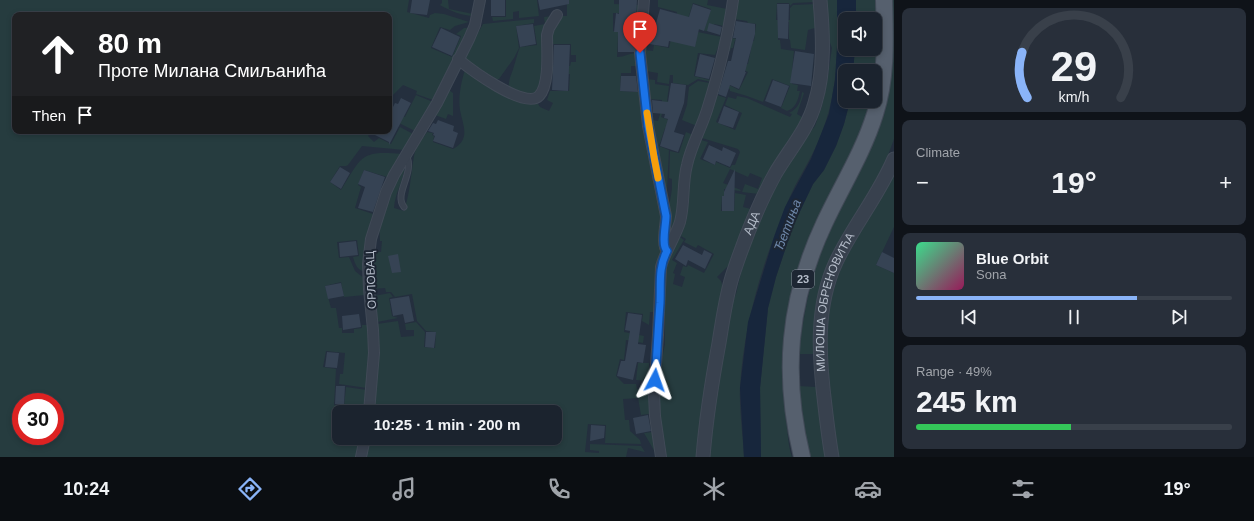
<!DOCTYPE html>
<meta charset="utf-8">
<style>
body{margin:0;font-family:Arial,sans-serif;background:#282f3a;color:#f1f3f6;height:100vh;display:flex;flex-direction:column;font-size:15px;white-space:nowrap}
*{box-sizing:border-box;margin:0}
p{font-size:13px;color:#a0a4aa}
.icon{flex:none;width:22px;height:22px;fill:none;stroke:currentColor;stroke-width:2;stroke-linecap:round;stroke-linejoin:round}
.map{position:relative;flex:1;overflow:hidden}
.sheet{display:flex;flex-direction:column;gap:8px;padding:8px;background:#0f1319;width:360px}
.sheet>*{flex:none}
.guide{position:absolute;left:12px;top:12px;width:380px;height:122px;border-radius:8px;box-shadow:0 2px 6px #0003,0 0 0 1px #39404a;background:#202124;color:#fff;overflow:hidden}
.controls{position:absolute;left:838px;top:12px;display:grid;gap:8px}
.controls a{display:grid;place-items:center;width:44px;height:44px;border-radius:8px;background:#1b232e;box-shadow:0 2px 6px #0003,0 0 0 1px #39404a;font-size:20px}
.speed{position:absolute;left:12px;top:393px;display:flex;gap:8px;font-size:20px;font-weight:700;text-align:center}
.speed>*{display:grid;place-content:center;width:52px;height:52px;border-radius:50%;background:#1b232e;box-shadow:0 2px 6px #0003,0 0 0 1px #39404a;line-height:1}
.speed .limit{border:6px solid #d22;background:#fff;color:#111}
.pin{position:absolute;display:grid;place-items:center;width:34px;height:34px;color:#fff;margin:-41px -17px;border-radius:50% 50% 50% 0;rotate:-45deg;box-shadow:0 0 4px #0007}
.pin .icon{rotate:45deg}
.me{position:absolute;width:44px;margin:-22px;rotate:4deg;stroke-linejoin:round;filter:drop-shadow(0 0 3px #0008)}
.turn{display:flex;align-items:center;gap:14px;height:84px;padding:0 20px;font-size:18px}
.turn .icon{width:52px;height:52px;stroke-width:2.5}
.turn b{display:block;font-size:28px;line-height:34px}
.then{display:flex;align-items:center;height:38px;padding:0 20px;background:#0003;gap:8px;font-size:15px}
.big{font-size:30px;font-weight:700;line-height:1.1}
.sheet .card{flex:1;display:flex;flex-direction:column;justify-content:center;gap:6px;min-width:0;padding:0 14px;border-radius:8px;background:#282f3a}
.sheet .dial{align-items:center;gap:0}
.dial svg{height:104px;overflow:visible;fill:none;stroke:#39404a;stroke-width:7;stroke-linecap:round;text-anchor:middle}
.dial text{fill:#f1f3f6;stroke:none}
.song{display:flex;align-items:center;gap:12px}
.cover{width:48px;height:48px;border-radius:6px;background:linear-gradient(135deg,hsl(150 70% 55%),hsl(330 70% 35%))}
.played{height:4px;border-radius:2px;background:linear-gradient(90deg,#8ab4f8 70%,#39404a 70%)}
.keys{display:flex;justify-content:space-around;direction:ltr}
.heat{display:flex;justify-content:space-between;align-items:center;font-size:22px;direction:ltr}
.charge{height:6px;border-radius:3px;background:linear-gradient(90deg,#34c759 49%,#39404a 0)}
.trip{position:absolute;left:332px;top:405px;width:230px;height:40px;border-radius:8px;background:#1b232e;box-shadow:0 2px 6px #0003,0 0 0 1px #39404a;font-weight:700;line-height:40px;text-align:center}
.tabs{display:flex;height:64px;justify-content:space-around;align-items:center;background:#0b0e12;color:#a0a4aa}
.tabs .icon{width:28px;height:28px}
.tabs .current{color:#8ab4f8}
.tabs b{font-size:18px;color:#f1f3f6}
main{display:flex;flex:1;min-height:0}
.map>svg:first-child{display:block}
.green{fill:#263c3f;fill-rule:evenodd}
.water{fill:#17263c}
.building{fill:#364354}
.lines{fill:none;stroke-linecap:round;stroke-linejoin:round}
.service-casing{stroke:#414a57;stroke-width:7}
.minor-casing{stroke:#414a57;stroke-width:12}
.tertiary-casing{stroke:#414a57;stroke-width:15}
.primary-casing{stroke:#414a57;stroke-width:18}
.service{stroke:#38414e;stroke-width:5}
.minor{stroke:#38414e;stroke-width:10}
.tertiary{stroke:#38414e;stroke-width:13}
.primary{stroke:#56606e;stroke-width:16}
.route-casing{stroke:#114b97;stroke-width:10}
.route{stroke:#1a73e8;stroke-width:7}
.slow{stroke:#f59e0b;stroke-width:7}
.labels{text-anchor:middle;stroke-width:4;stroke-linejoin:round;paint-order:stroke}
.shield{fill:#1d2633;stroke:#878f9c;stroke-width:1}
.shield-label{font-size:11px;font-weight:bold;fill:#b4bcc9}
.street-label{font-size:12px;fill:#b4bcc9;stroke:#1d2633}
.water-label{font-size:13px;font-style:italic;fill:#6d86a8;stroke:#1d2633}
</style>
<main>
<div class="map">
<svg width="894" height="457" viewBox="0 0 894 457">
<rect width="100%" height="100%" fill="#242f3e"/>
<path class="green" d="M0 0H409L407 12 429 18 430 15 435 13 444 14 469 22 455 26 450 30 440 27 431 48 452 57 461 36 456 34 464 28H469L433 100 416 94 417 91 403 85 393 95 389 100V15H15V131H371L368 136 374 142 379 138 391 144 400 127 413 134 404 150 362 146 348 165 346 166H340L330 182 341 190C362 157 359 150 402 154L387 177 364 170 358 185 361 187 355 208 373 214C366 233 366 253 365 272 357 270 355 264 353 257L359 256 357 240 337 242 339 258 349 257 355 271 365 279V295L344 297 341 282 325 286 331 308H336L339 328H342V333H354V329L362 328V325H369L367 388 339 384 340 374H343L345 353 326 351 323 367 336 369 334 405 344 406 346 387 367 390 366 412H339V438H361L358 457H0ZM21 402H55V436H21Z
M442 0H448L449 9 473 14 472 16C461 15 450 11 440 5L442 3Z
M506 0H537L539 16 519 18V11L513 12V19L493 21 492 17H506Z
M567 0H616H614V4L639 5V13H613V31L626 33 618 36 617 57C625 57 629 53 637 53L638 66H631V73H621L620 91 640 92 662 209 661 252 656 267 654 312H650L649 325 642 321 643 314 626 312 624 332 644 336 643 343 626 340 624 360 620 359 616 376 624 384H636L637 389 649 390V414L641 415 638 398 623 399 625 420H629L630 431 640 440 641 444 605 443 606 425 588 424 585 452 599 453V451L590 450V444L641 446 645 452 628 448 626 457H364L369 438H555V412H373L378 351 377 324 398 321 401 337 414 336V330H406L405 324 416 322 425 332 424 347 435 348 436 332 426 331 417 321 412 294 395 297 391 292H386L385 288 373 289 372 266 376 231 377 241H375L374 251 381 252 382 241H380L379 220 382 210 405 162C405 180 395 191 394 208L404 211C410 193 411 174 414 156 415 148 423 138 427 132L433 133 432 135 434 136 433 142 453 149C471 139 463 126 460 110 458 98 461 82 465 70L527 102 538 104 540 107 549 111 553 103 547 100 550 91H569L570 74 549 73V89L544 100 541 98 552 65 570 66 571 62H576V55H571V44H552L550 33 561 16H567Z
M658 0H708L707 5 727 9 724 26 714 24 712 32 695 29 705 27 711 9 693 3 688 19 693 31 722 37 715 55 698 53 694 76 710 80 711 82 698 79 688 85 673 83V75H670L669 84 657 82 658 73 646 71 645 50 653 51 654 45 669 48 677 12 658 7Z
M737 0H815V2L793 3 790 6 789 3H777L776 20H790V8L793 5 816 4V26L815 28 808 30 805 50 791 48 790 40 789 39V22H778V40H780L781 49 794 51 792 70 794 71 792 84 798 85 797 91H800C798 100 796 108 787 111L781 108 790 86 772 79 763 102 747 96 730 91V89L719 85 720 83 728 87 729 85 739 90 748 72 739 68 740 63 748 64 752 44 735 40 733 48H731L730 51H728L730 38 754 41 756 24 748 23 747 21 734 19Z
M826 0H837C839 44 838 93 821 135 814 153 804 169 795 186 787 202 780 220 774 237 756 285 743 336 740 387 739 408 743 436 744 457H707L712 419 731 304 736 294 745 256 771 192 776 186 782 172 798 148 815 126 822 106 827 82 832 48 828 37Z
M856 0H877V45L875 77V71H853L855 49H875V19H856Z
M892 0H894V139L884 166 830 259 815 354H799C804 307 813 265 834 223 851 187 872 153 884 115 894 78 894 38 892 0Z
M552 16 541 89 532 96 509 88C508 79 512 74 514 66 516 60 517 54 520 47L537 45 534 26 545 24 544 17Z
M534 19V23L516 26 519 48 514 58 499 79 494 80 465 59 470 47 483 24Z
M647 25 652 26 649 42H644Z
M647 79 655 80V84L669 86 667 101 682 103 681 107 666 102 661 117 674 122 671 130 665 128 659 146 669 150 667 190 666 193 651 120 658 121 660 114 662 100 649 99Z
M698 81 710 83 697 126 682 120 687 105 689 87Z
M449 90 453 93V116L448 114 446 119 435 115Z
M802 92 804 93 797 114 802 117 795 132 759 194 742 192 745 184 758 189 762 178 750 173 748 177 730 169 723 183 741 190 740 191 724 189V196H722L721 211H734L735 193 746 195 743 207 751 209 731 263 717 277 721 281 723 287 697 457H666L658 396 659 375 665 344V281L667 263 672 250 680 237 684 240 672 260 677 263 673 273 675 274 673 284 682 287 685 277 680 275 683 266 687 267 688 265 704 273 714 254 698 245 696 248 684 242 686 239 681 236 686 220 688 206 690 175 693 157 701 140 708 142 700 159 715 165 716 162 730 168 732 165H735L740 152 738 149 702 138 717 95 726 98 716 122 735 130 742 113 725 105 728 97 736 99 737 96 747 98 790 117 792 114 789 113C798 109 801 101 802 92Z
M416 95 433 102 415 131 389 118V109L405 117Z
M850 101H870C859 144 835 180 817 220 788 284 777 352 786 421 788 433 788 446 792 457H761L760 388 768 308 776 277 793 226 813 184 824 170 836 146 844 124Z
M686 132 693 135C686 169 683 207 668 239L669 207 672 189V179L669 178 670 151 679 153Z
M894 174V227L876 265 894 273V457H839L834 432 827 369V342L828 316 831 298 842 264Z
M390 293 393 297 389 298 392 316 398 318 377 322 374 296Z
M638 363H649V381L636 380Z
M799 386 816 387 826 457H810L805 434Z
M652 432 656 454 644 433Z"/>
<path class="water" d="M837 0H856V19H845V49H855L853 71H845V101H850L844 124 836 146 824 170 813 184 793 226 776 277 768 308 760 388 761 457H744L740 388 748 322 774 237 785 207 811 159 829 114 835 80 837 46Z"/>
<path class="building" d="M412 0H430L427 15 410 13Z
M491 0H505V16H491Z
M538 0H569V4L540 10Z
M619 0H637L634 52H618V32H614L616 13 619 14Z
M693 4 711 10 704 31 699 29 695 47 669 41 668 47 649 44 652 26 655 27 660 9 689 17Z
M777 4H789L788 39 778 38Z
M736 21 755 24V34L745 72H746L739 89 730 85 726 97 718 94 728 61H731L736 38H733Z
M709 23 722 27 720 35 707 31Z
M533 24 536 44 520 47 516 26Z
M441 28 460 37 452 56 432 47Z
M554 45H570L568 91 552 90Z
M795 51 814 54 811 86 790 83Z
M700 54 715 58 709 79 695 76Z
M621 76H636L638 92 620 91Z
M773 80 789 86 781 107 765 101Z
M671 83 686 85 684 103 674 132 684 135 678 152 660 146 668 119 664 118 665 114 653 113 652 100 668 102Z
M401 98 411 103 389 145V142L367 131H389V115L395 103 398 104Z
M724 106 739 112 733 128 718 123Z
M438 120 454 126 453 131 458 133 453 148 433 141 435 136 433 135 434 133 428 131 433 123 436 124Z
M709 145 722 151 723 147 736 153 730 167 716 161 715 165 703 159Z
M340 167 350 173 341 189 330 182Z
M735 169 734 211H722V196H724V192Z
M364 170 385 177 373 212 358 208 365 187 358 184Z
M356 241 358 255 340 257 339 243Z
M683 245 702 255 704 250 712 254 705 269 688 260 686 266 675 259Z
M882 252 894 258V273L876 265Z
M398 254 401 272 392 273 388 256Z
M341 283 344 296 328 299 325 286Z
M409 296 414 321 405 323 403 314 393 316 390 299Z
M628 313 642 315 638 344 646 345 643 363 637 362 633 380 617 376 621 361H625L630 331 625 330Z
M359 314 361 327 343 330 342 316Z
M426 332H436L434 348 425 347Z
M327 352 339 353 337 368 325 367Z
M336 386H345L344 405 335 404Z
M648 415 651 431 636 434 633 418Z
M591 425 605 426 604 438 590 441Z"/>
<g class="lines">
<defs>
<path id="service" d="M404 207C393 194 416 172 406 155"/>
<path id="minor" d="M644 0 640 53 648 126 666 216C666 225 661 245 667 251
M458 59C470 69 525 110 539 96 550 85 547 50 547 35L549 28 557 15
M369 412 374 353 373 330 369 289 368 264 371 239 386 192 394 175 437 103 469 39 475 25 480 0
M361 457 365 438
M661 457 655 416 654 394 658 335 661 267C665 251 675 238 680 222 685 203 682 184 687 165 691 146 701 129 707 110 718 75 728 37 733 0"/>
<g id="tertiary">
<path id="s1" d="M703 457C706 419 712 381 719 343 723 319 726 294 734 271 745 238 758 205 775 174 789 150 808 129 815 103 825 71 823 33 820 0"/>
<path id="s2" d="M832 457C829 440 827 423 825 406 819 358 815 307 836 262 853 226 879 195 894 159"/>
</g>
<path id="primary" d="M802 457C782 375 788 301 824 224 841 187 863 153 875 114 887 77 885 38 884 0"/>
</defs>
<use href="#service" class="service-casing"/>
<use href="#minor" class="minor-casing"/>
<use href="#tertiary" class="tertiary-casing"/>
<use href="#primary" class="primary-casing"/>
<use href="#service" class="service"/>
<use href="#minor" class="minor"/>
<use href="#tertiary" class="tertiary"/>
<use href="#primary" class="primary"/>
</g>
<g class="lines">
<defs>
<path id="route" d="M640 53 648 126 666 216C666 225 661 245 667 251 658 268 661 284 660 303 658 329 657 354 655 380"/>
</defs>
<use href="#route" class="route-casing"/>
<use href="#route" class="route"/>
<path class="slow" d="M647 113 654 157 658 178"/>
</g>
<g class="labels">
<rect class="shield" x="792" y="270" width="22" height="18" rx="3"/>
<g class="shield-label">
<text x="803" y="283">23</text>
</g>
<g class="street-label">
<text dy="4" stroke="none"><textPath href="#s1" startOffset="240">АДА</textPath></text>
<text transform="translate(371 280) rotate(-92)" y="4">ОРЛОВАЦ</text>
<text dy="4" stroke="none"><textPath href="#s2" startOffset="158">МИЛОША ОБРЕНОВИЋА</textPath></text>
</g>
<g class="water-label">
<text transform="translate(787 225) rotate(-69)" y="5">Ђетиња</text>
</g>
</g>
</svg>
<div class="controls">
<a><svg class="icon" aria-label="sound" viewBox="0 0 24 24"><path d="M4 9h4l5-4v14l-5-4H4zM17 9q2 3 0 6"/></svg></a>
<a><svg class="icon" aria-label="search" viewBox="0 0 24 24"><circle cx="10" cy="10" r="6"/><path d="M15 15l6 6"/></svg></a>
</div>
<div class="speed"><div class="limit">30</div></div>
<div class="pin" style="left:640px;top:53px;background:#d93025"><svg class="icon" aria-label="arrive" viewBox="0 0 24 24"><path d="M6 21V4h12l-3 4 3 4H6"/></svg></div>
<svg class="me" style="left:655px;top:380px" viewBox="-20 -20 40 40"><path d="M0-17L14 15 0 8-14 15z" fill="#1a73e8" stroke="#fff" stroke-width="4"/></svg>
<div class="trip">10:25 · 1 min · 200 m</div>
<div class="guide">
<div class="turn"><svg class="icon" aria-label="ahead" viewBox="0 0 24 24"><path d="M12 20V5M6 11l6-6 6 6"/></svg><div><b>80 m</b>Проте Милана Смиљанића</div></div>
<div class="then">Then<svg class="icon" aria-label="arrive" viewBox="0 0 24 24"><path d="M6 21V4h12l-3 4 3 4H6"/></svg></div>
</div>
</div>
<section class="sheet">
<div class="card dial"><svg viewBox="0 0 100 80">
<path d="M14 69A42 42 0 1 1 86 69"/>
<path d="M14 69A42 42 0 0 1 10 34" stroke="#8ab4f8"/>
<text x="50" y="56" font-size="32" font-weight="700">29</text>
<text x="50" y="72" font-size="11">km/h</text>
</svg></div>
<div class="card"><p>Climate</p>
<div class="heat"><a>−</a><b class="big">19°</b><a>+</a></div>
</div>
<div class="card">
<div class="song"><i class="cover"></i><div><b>Blue Orbit</b><p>Sona</p></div></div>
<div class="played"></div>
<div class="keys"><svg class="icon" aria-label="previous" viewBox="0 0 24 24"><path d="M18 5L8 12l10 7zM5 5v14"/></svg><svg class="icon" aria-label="pause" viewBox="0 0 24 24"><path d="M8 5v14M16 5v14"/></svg><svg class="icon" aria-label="next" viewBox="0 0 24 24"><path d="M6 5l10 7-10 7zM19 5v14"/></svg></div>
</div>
<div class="card"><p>Range · 49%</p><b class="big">245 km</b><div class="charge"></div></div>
</section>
</main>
<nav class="tabs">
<b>10:24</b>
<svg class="icon current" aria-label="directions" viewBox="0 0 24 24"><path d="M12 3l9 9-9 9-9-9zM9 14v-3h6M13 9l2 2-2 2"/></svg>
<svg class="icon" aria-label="music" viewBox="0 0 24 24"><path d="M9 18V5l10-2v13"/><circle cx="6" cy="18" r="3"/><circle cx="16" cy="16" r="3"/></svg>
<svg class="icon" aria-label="phone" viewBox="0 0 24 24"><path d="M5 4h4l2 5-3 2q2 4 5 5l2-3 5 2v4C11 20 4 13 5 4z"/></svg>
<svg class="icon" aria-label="climate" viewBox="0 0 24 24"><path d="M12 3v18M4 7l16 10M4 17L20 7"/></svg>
<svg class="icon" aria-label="car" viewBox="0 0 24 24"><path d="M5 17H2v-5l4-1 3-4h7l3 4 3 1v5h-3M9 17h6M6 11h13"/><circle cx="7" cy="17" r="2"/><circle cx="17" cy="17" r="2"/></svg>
<svg class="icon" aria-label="filters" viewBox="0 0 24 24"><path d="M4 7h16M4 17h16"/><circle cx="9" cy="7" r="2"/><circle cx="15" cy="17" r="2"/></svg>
<b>19°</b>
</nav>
